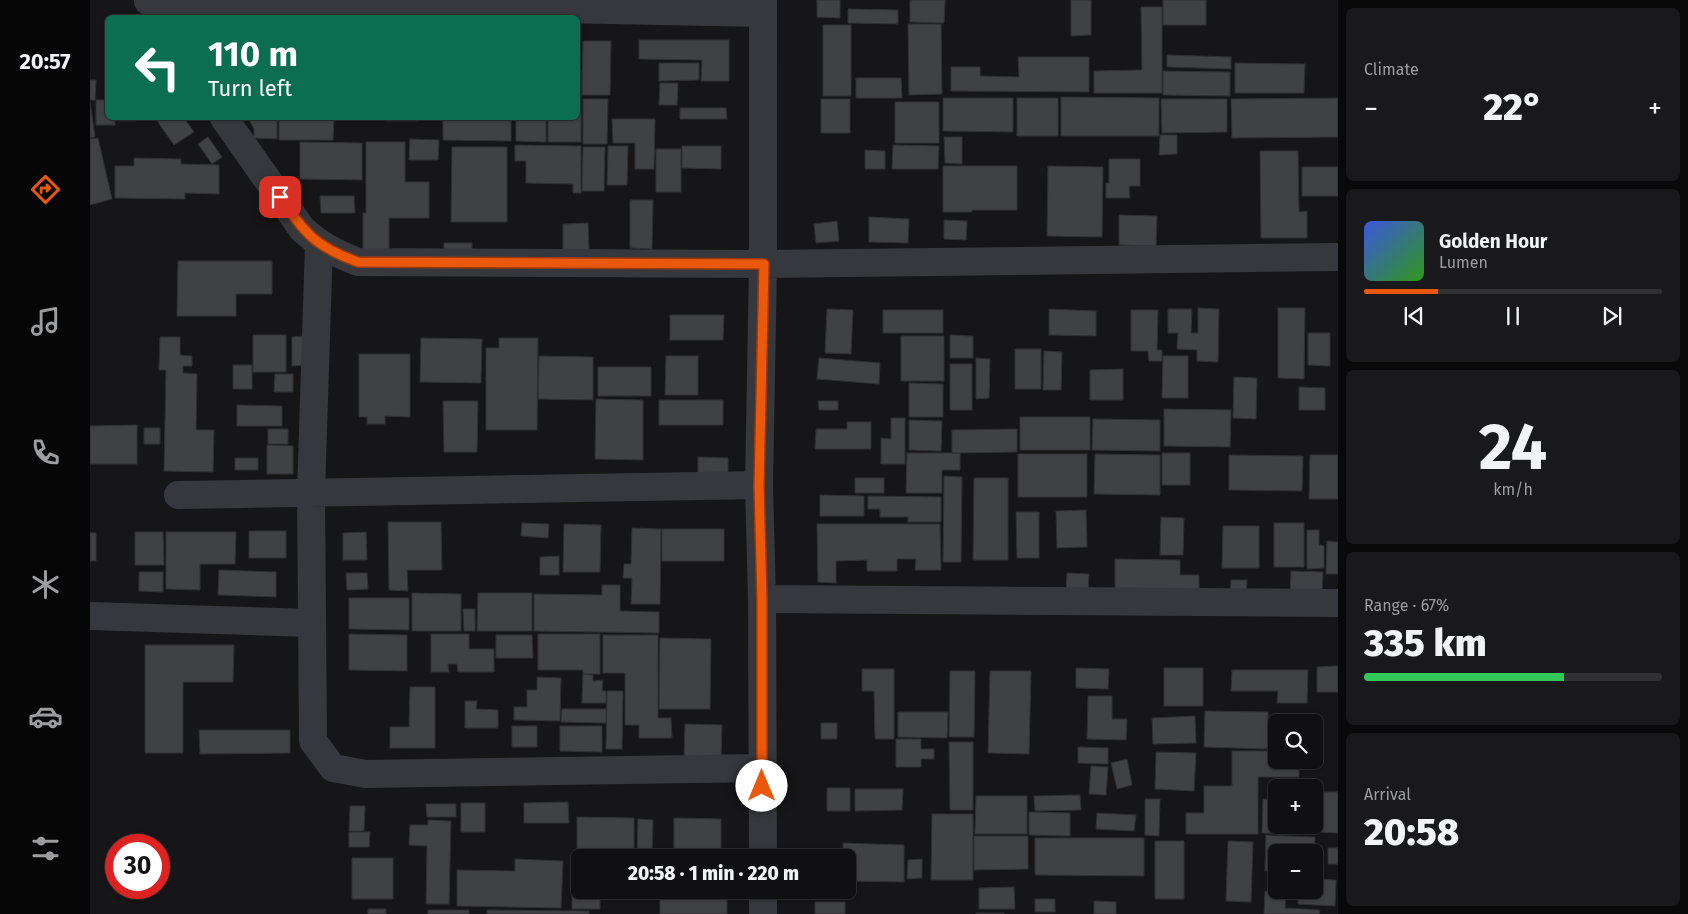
<!DOCTYPE html>
<meta charset="utf-8">
<style>
body{margin:0;font-family:"Fira Sans",sans-serif;background:#19191b;color:#f1f3f6;height:100vh;display:flex;flex-direction:column;font-size:19px;white-space:nowrap}
*{box-sizing:border-box;margin:0}
p{font-size:16px;color:#9c9d9f}
.icon{flex:none;width:28px;height:28px;fill:none;stroke:currentColor;stroke-width:2;stroke-linecap:round;stroke-linejoin:round}
.map{position:relative;flex:1;overflow:hidden}
.sheet{display:flex;flex-direction:column;gap:8px;padding:8px;background:#09090a;width:350px}
.sheet>*{flex:none}
.guide{position:absolute;left:15px;top:15px;width:475px;height:105px;border-radius:8px;box-shadow:0 1px 4px #0004,0 0 0 1px #303032;background:#0b6e4f;color:#fff;overflow:hidden}
.fabs{position:absolute;left:1178px;top:714px;display:grid;gap:10px}
.fabs a{display:grid;place-items:center;width:55px;height:55px;border-radius:8px;background:#101012;box-shadow:0 1px 4px #0004,0 0 0 1px #303032;font-size:25px}
.speed{position:absolute;left:15px;top:834px;display:flex;gap:10px;font-size:25px;font-weight:700;text-align:center}
.speed>*{display:grid;place-content:center;width:65px;height:65px;border-radius:50%;background:#101012;box-shadow:0 1px 4px #0004,0 0 0 1px #303032;line-height:1}
.speed .limit{border:8px solid #d22;background:#fff;color:#111}
.pin{position:absolute;display:grid;place-items:center;width:42px;height:42px;color:#fff;margin:-21px;border-radius:10px;box-shadow:0 2px 8px #0006}
.me{position:absolute;width:55px;margin:-28px;rotate:0deg;stroke-linejoin:round;filter:drop-shadow(0 0 4px #0008)}
.turn{display:flex;align-items:center;gap:18px;height:105px;padding:0 20px;font-size:22px}
.turn .icon{width:65px;height:65px;stroke-width:2.5}
.turn b{display:block;font-size:35px;line-height:42px}
.big{font-size:38px;font-weight:800;line-height:1.1}
.sheet .widget{flex:1;display:flex;flex-direction:column;justify-content:center;gap:8px;min-width:0;padding:0 18px;border-radius:8px;background:#19191b}
.sheet .dial{align-items:center;gap:0}
.dial b{font-size:65px;line-height:1}
.song{display:flex;align-items:center;gap:15px}
.cover{width:60px;height:60px;border-radius:8px;background:linear-gradient(135deg,hsl(230 70% 55%),hsl(110 70% 35%))}
.played{height:5px;border-radius:2px;background:linear-gradient(90deg,#ea580c 25%,#303032 25%)}
.keys{display:flex;justify-content:space-around;direction:ltr}
.heat{display:flex;justify-content:space-between;align-items:center;font-size:28px;direction:ltr}
.charge{height:8px;border-radius:4px;background:linear-gradient(90deg,#34c759 67%,#303032 0)}
.trip{position:absolute;left:481px;top:849px;width:285px;height:50px;border-radius:8px;background:#101012;box-shadow:0 1px 4px #0004,0 0 0 1px #303032;font-weight:800;line-height:50px;text-align:center}
main{display:flex;flex:1;min-height:0}
.dock{display:flex;flex-direction:column;width:90px;justify-content:space-around;align-items:center;background:#060607;color:#9c9d9f}
.dock .icon{width:35px;height:35px}
.dock .current{color:#ea580c}
.dock b{font-size:22px;color:#f1f3f6}
.map>svg:first-child{display:block}
.building{fill:#404145;stroke:#303034}
.lines{fill:none;stroke-linecap:round;stroke-linejoin:round}
.minor{stroke:#37383d;stroke-width:28}
.route-casing{stroke:#983908;stroke-width:12}
.route{stroke:#ea580c;stroke-width:9}
</style>
<main>
<nav class="dock">
<b>20:57</b>
<svg class="icon current" aria-label="directions" viewBox="0 0 24 24"><path d="M12 3l9 9-9 9-9-9zM9 14v-3h6M13 9l2 2-2 2"/></svg>
<svg class="icon" aria-label="music" viewBox="0 0 24 24"><path d="M9 18V5l10-2v13"/><circle cx="6" cy="18" r="3"/><circle cx="16" cy="16" r="3"/></svg>
<svg class="icon" aria-label="phone" viewBox="0 0 24 24"><path d="M5 4h4l2 5-3 2q2 4 5 5l2-3 5 2v4C11 20 4 13 5 4z"/></svg>
<svg class="icon" aria-label="climate" viewBox="0 0 24 24"><path d="M12 3v18M4 7l16 10M4 17L20 7"/></svg>
<svg class="icon" aria-label="car" viewBox="0 0 24 24"><path d="M5 17H2v-5l4-1 3-4h7l3 4 3 1v5h-3M9 17h6M6 11h13"/><circle cx="7" cy="17" r="2"/><circle cx="17" cy="17" r="2"/></svg>
<svg class="icon" aria-label="filters" viewBox="0 0 24 24"><path d="M4 7h16M4 17h16"/><circle cx="9" cy="7" r="2"/><circle cx="15" cy="17" r="2"/></svg>
</nav>
<div class="map">
<svg width="1248" height="914" viewBox="0 0 1248 914">
<rect width="100%" height="100%" fill="#161618"/>
<path class="building" d="M727 0H750V18L727 17Z
M820 0H855L854 23 820 22Z
M981 0H1001V35L981 36Z
M1073 0H1116V25H1073Z
M1051 7H1072V93H1004V71L1052 70Z
M758 9 808 10V24L758 23Z
M818 24H851L852 94 819 95Z
M733 25H761V96H733Z
M549 40H639V81H611L612 60 549 59Z
M493 41H521L520 95H492Z
M1077 55 1141 57V69L1077 67Z
M928 57H999V92L861 91V67H890V76L929 77Z
M569 63H609V80L569 81Z
M1145 63 1215 64 1214 93H1145Z
M488 70H491V142H458V118H488Z
M1073 71 1140 72V96L1073 95Z
M766 78H811L812 98H766Z
M0 80H6L5 100H0Z
M570 83H588L587 105H569Z
M971 97 1069 98V136H971Z
M853 98H923V132L853 131Z
M927 98H968V136H927Z
M1248 98V137L1142 138 1141 99Z
M493 99H518L517 144H493Z
M731 99H760V133H731Z
M1071 99H1137V132L1072 133Z
M6 100H18V118H25V125H6Z
M0 102 5 137 0 138Z
M805 102H849V143H805Z
M590 108H636L637 119H590Z
M28 118H46V121H28Z
M65 118H94L104 132 84 145Z
M158 118H187V139L164 138V129Z
M189 118H244L243 140H189Z
M295 118H328V121H295Z
M353 118H421V141L353 140Z
M426 118H456V142L426 141Z
M522 119H565L564 169H545V143H523Z
M1070 135H1087V154L1069 155Z
M118 137 132 157 122 164 108 144Z
M854 137H872V164L855 163Z
M8 138 22 199 0 205V139Z
M320 139 349 140 348 160H319Z
M210 142 272 143V180L210 179Z
M276 142H315V182H339V218H299V253H273V213H276Z
M425 145 491 146V193H483V184L436 183V161H425Z
M803 145 849 146 848 169H802Z
M518 146H538L537 185H517Z
M592 146H631V169L592 168Z
M362 147H417V222H361Z
M493 147H515L514 191H492Z
M566 149H591V192H566Z
M775 150 795 151V169H775Z
M1170 151H1208L1209 212 1217 211V238H1171Z
M44 158 91 159V164L129 165V194L95 193V199L25 198V166H44Z
M1019 159H1050V186H1039L1040 198H1016V183H1019Z
M853 166H927V210H882V212H853Z
M958 166 1013 167 1012 237 957 236Z
M1212 167H1248V196H1212Z
M230 196H264L265 213H231Z
M540 200H563L562 249 540 248Z
M1029 215 1067 216 1066 246 1029 245Z
M779 217 819 219 818 243 779 242Z
M854 220 877 221 876 240 854 239Z
M747 221 749 241 726 243 724 224Z
M498 223 499 251H473V224Z
M354 243H382V260H354Z
M88 261H182V294H146V316H87Z
M1108 308 1129 309 1128 362 1107 361V350L1087 349 1088 333H1078V309H1102L1101 333H1108Z
M1188 308H1215L1214 379 1188 378Z
M737 309 763 310 761 354 735 353Z
M959 309 1006 311V336L959 335Z
M793 310H853V333H793Z
M1041 310H1068L1067 350H1072V361H1059L1058 351H1041Z
M580 315H634L633 340H580Z
M1218 333H1240V366L1218 365Z
M163 335H196V372H163Z
M860 335 883 336V358H860Z
M214 336V365L202 366V337Z
M811 336H854V381H811Z
M70 337H90V355L102 356V366H93V373L107 374 106 430H124L123 472 74 471 76 370H69Z
M331 338 392 339 391 383 330 382Z
M409 338H448L447 430H396V348H409Z
M925 349H951V389H925Z
M954 351 972 352 971 390H953Z
M269 354H320V417L295 416V424H277V417H269Z
M449 356 503 357V400L448 399Z
M576 356H608V395H575Z
M1073 356H1098V398H1072Z
M729 358 790 363 789 384 727 379Z
M886 358 900 359 899 398 886 399Z
M860 364H882V410H860Z
M143 365H162V389H143Z
M508 367H561V396H508Z
M1033 369V400H1000V370Z
M185 374H203V392H184Z
M1144 377 1167 378 1166 419 1143 418Z
M819 383 853 384V417H819Z
M1209 387 1235 388V410H1209Z
M506 399 553 400V460L505 459Z
M569 400H633V425H569Z
M353 401H388L387 452H354Z
M728 401H748V410H729Z
M147 405 192 406V426H147Z
M1074 409 1141 410 1140 447 1074 446Z
M930 417H1000V450H930Z
M801 418H815V464H791V438L801 439Z
M1003 419 1070 420V451L1002 450Z
M819 420 852 421 851 451 819 450Z
M757 422H781V449H725L726 429H757Z
M47 425V464H0V426Z
M54 428H70V444H54Z
M178 429H198V444H178Z
M927 429V452L862 453V430Z
M177 445 203 446V474H177Z
M817 453H870V470H852V493H816Z
M1072 453H1100V485H1072Z
M928 454H997V497H928Z
M1005 454 1070 455V495L1004 494Z
M1139 455 1213 456 1212 491 1139 490Z
M1220 455H1248V499H1219Z
M608 457 638 458V478H608Z
M145 458H168V470H145Z
M854 476 872 477 871 562H853Z
M765 478H794V493H765Z
M884 478H918V560H883Z
M730 495 774 496V516H730Z
M778 496 851 497V522H818V517H790V509H778Z
M996 510 997 547 967 548 966 511Z
M926 512H949V558H927Z
M1071 517 1094 518 1093 555H1070Z
M298 522H351L352 570H317L318 591 299 590Z
M432 523 459 524 458 538 431 536Z
M1184 523H1214V567H1184Z
M474 524 511 525 510 572H473Z
M727 524H850L851 570H825L826 559H807V571H777V560L746 561V583L728 582Z
M1133 526H1169V568H1132Z
M542 528 571 529 570 604H541L542 578H533L534 564H541Z
M572 529H634V561H572Z
M1217 530H1229V545L1234 546V568L1217 569Z
M159 531H196V558H159Z
M45 532H73L74 565H45Z
M76 532H146L145 564H110V590L76 589Z
M276 532 277 560H253V533Z
M0 533H6V561H0Z
M1237 541 1248 542V574H1236Z
M469 556V575H450V557Z
M1025 559 1090 560V575H1109V599L1025 598Z
M129 570 186 572V597L128 595Z
M1201 571 1233 572 1232 596H1200Z
M49 572H73V592L49 591Z
M256 573H277L278 589 257 590Z
M977 573 999 574 998 594H976Z
M1141 580H1157L1156 597H1140Z
M512 585H530V611L569 612V633L444 631V594L512 595Z
M322 593 371 594V631H322Z
M388 593H442V631H387Z
M259 598H319V630L259 629Z
M373 609H385V631H374Z
M259 634 317 635V671L259 670Z
M341 634H379V649H404V672H368L367 664H358L359 672H341Z
M448 634H510V674H493V670H448Z
M406 635H442L443 658H406Z
M513 635H568V718H581L582 738H549V725H535V673H513Z
M570 638 621 639 620 709H569Z
M55 645H144L143 682H93V753H55Z
M1248 666V692H1227V667Z
M986 668 1019 669 1018 689 986 688Z
M1074 668H1113V706H1074Z
M772 669H804V739H785L784 691H772Z
M1142 670H1218L1217 703H1187L1188 691H1141Z
M860 671H885L884 737H859Z
M900 671H941L939 754 898 753Z
M493 674 503 675V681L513 680 512 691H516V703H492Z
M447 677 471 678 470 721 424 720V707H437V690H447Z
M320 687H345V748H300V727H319Z
M517 691H533L532 749H516Z
M998 696H1022V719H1037L1036 740 997 739Z
M375 701H387L386 709 408 710V728H375Z
M472 709H516V723L471 722Z
M1115 711 1178 712V749L1114 747Z
M808 712H858L857 738 808 737Z
M1105 716 1106 743 1063 744 1062 718Z
M1193 716 1217 718V722H1193Z
M731 723H747V739H731Z
M595 724 632 725 631 760 594 759Z
M422 726H447V747H422Z
M470 726H512V752L470 751Z
M109 730H200V753L110 754Z
M806 739H831V749H844V759H831V767H806Z
M859 742H883V810H860Z
M988 747 1018 748V764L988 763Z
M1142 751H1186V760H1209V777H1168V834H1096V813H1114V786H1142Z
M1066 752 1106 753 1104 791 1065 789Z
M1037 759 1042 785 1027 789 1021 763Z
M1001 766 1018 767 1016 795 999 794Z
M737 788H760V811H737Z
M765 789H813L812 810 765 811Z
M1230 792H1248V833L1228 832Z
M990 795 991 810 945 811 944 796Z
M886 796H937V834H885Z
M1055 799H1070L1069 836 1055 835Z
M1173 799 1186 800V825H1224V801H1227L1226 834 1172 833Z
M478 802 479 823H434V803Z
M371 803H395V832H371Z
M336 804H366V817H337Z
M260 806H275L274 831H259Z
M939 812 980 813V836L939 835Z
M1007 813 1046 815 1044 831 1006 829Z
M842 814H883V880H841Z
M487 817 544 818V858H490V887H487Z
M584 818 631 819V858H584Z
M548 819 563 820 562 858H547Z
M338 820 361 821 359 904H336L337 846 319 845 320 825H338Z
M259 832H280L279 847H259Z
M1176 835 1225 837 1224 855V852H1186V871H1175Z
M884 836H938V869L884 870Z
M945 838H1054V876L945 875Z
M1065 841H1094V899H1065Z
M1138 841 1163 842 1161 902 1136 901Z
M753 843 814 845V882L758 881V858H753Z
M1238 848H1248V864H1238Z
M262 858H303V899H262Z
M425 859 473 861 471 908 367 906V870L425 871Z
M832 859V878L817 879 818 860Z
M1224 879 1246 880 1245 906 1208 904V890H1224Z
M924 887 925 909H889V888Z
M1175 891 1196 892 1195 908 1230 910 1229 914H1174Z
M482 894H510V909H482Z
M570 894H637V914H570Z
M945 899H965V912H945Z
M1004 901 1026 902V914H1004Z
M725 902H755V914H725Z
M278 909H296V914H278Z
M338 910H379V914H338Z
M397 910 499 911V914H397Z
M886 913H914V914H886Z"/>
<g class="lines">
<path class="minor" d="M58 1 673 13
M134 118 212 229C231 246 245 253 268 262L673 264 1248 257
M229 244 221 492 223 741 243 768 276 774 672 768
M88 495 669 485
M672 599 1248 603
M0 616 222 623
M673 858 672 599 669 485 673 264V0
M673 890V914"/>
</g>
<g class="lines">
<defs>
<path id="route" d="M190 197C216 234 224 246 268 262L674 264 669 486 672 599V786"/>
</defs>
<use href="#route" class="route-casing"/>
<use href="#route" class="route"/>
</g>
</svg>
<div class="fabs">
<a><svg class="icon" aria-label="search" viewBox="0 0 24 24"><circle cx="10" cy="10" r="6"/><path d="M15 15l6 6"/></svg></a>
<a>+</a>
<a>−</a>
</div>
<div class="speed"><div class="limit">30</div></div>
<div class="pin" style="left:190px;top:197px;background:#d93025"><svg class="icon" aria-label="arrive" viewBox="0 0 24 24"><path d="M6 21V4h12l-3 4 3 4H6"/></svg></div>
<svg class="me" style="left:672px;top:786px" viewBox="-20 -20 40 40"><circle r="19" fill="#fff"/><path d="M0-13L10 11 0 6-10 11z" fill="#ea580c"/></svg>
<div class="trip">20:58 · 1 min · 220 m</div>
<div class="guide">
<div class="turn"><svg class="icon" aria-label="left" viewBox="0 0 24 24"><path d="M17 20v-9H6M10 6l-5 5 5 5"/></svg><div><b>110 m</b>Turn left</div></div>
</div>
</div>
<section class="sheet">
<div class="widget"><p>Climate</p>
<div class="heat"><a>−</a><b class="big">22°</b><a>+</a></div>
</div>
<div class="widget">
<div class="song"><i class="cover"></i><div><b>Golden Hour</b><p>Lumen</p></div></div>
<div class="played"></div>
<div class="keys"><svg class="icon" aria-label="previous" viewBox="0 0 24 24"><path d="M18 5L8 12l10 7zM5 5v14"/></svg><svg class="icon" aria-label="pause" viewBox="0 0 24 24"><path d="M8 5v14M16 5v14"/></svg><svg class="icon" aria-label="next" viewBox="0 0 24 24"><path d="M6 5l10 7-10 7zM19 5v14"/></svg></div>
</div>
<div class="widget dial"><b>24</b><p>km/h</p></div>
<div class="widget"><p>Range · 67%</p><b class="big">335 km</b><div class="charge"></div></div>
<div class="widget"><p>Arrival</p><b class="big">20:58</b></div>
</section>
</main>
